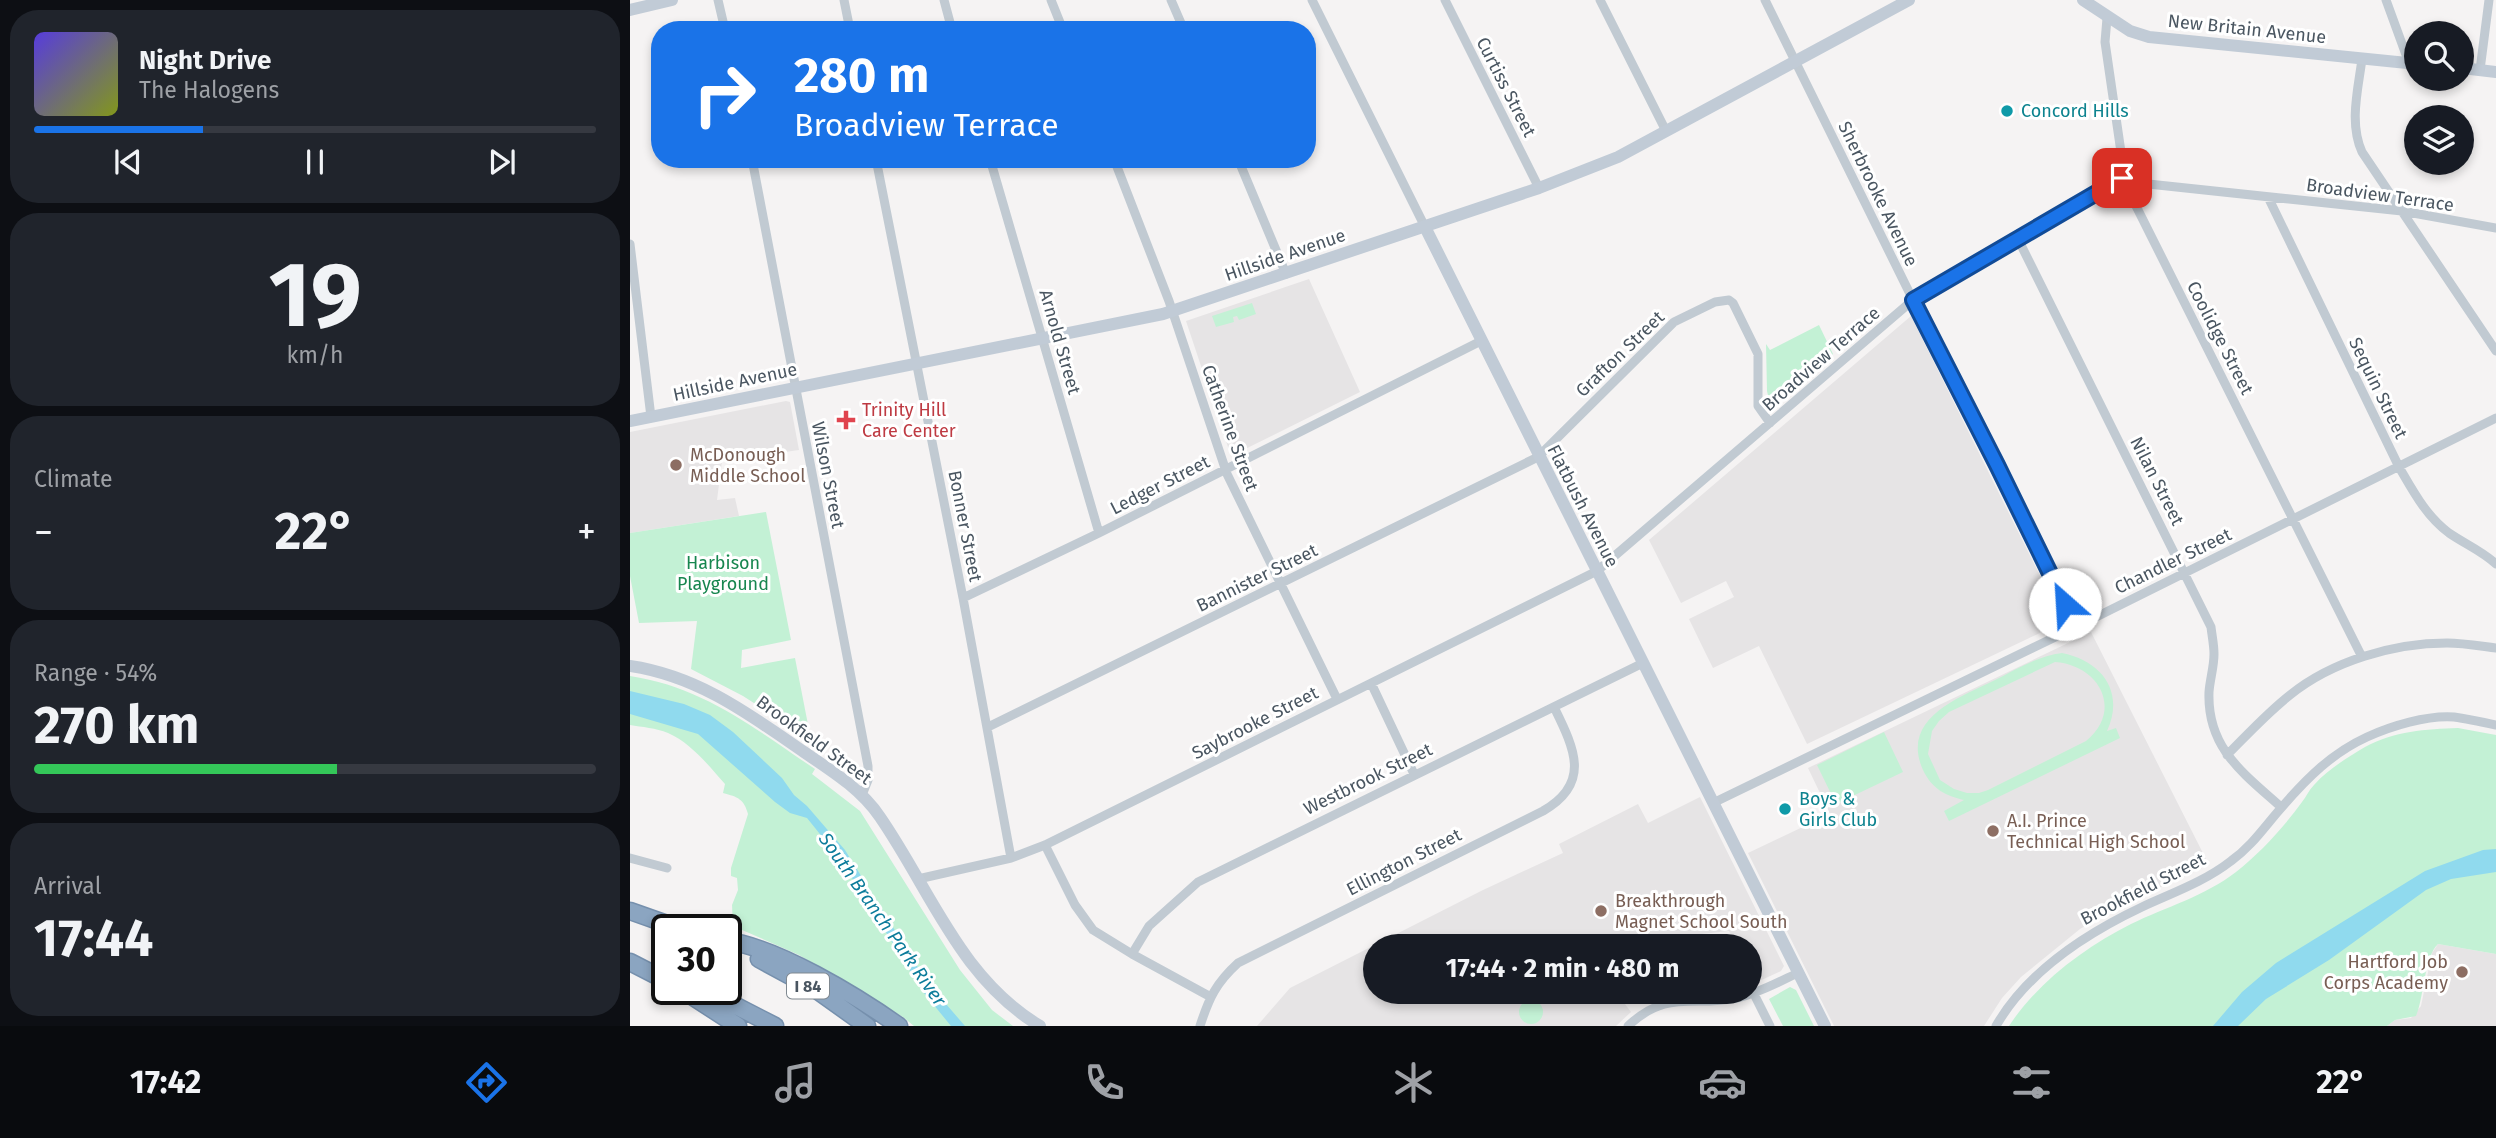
<!DOCTYPE html>
<meta charset="utf-8">
<style>
body{margin:0;font-family:"Fira Sans",sans-serif;background:#20242c;color:#f1f3f6;height:100vh;display:flex;flex-direction:column;font-size:26px;white-space:nowrap}
*{box-sizing:border-box;margin:0}
p{font-size:23px;color:#9ea1a6}
.icon{flex:none;width:38px;height:38px;fill:none;stroke:currentColor;stroke-width:2;stroke-linecap:round;stroke-linejoin:round}
.map{position:relative;flex:1;overflow:hidden}
.drawer{display:flex;flex-direction:column;gap:10px;padding:10px;background:#0d0f14;width:630px}
.drawer>*{flex:none}
.top-card{position:absolute;left:21px;top:21px;width:665px;height:147px;border-radius:28px;box-shadow:0 4px 10px #0003;background:#1a73e8;color:#fff;overflow:hidden}
.buttons{position:absolute;left:1774px;top:21px;display:grid;gap:14px}
.buttons a{display:grid;place-items:center;width:70px;height:70px;border-radius:50%;background:#171b24;box-shadow:0 4px 10px #0003;font-size:35px}
.speed{position:absolute;left:21px;top:914px;display:flex;gap:14px;font-size:35px;font-weight:700;text-align:center}
.speed>*{display:grid;place-content:center;width:91px;height:91px;border-radius:50%;background:#171b24;box-shadow:0 4px 10px #0003;line-height:1}
.speed .limit{border:4px solid #111;border-radius:10px;background:#fff;color:#111}
.pin{position:absolute;display:grid;place-items:center;width:60px;height:60px;color:#fff;margin:-30px;border-radius:14px;box-shadow:0 4px 10px #0006}
.me{position:absolute;width:77px;margin:-38px;rotate:334deg;stroke-linejoin:round;filter:drop-shadow(0 0 5px #0008)}
.turn{display:flex;align-items:center;gap:24px;height:147px;padding:0 28px;font-size:32px}
.turn .icon{width:91px;height:91px;stroke-width:2.5}
.turn b{display:block;font-size:49px;line-height:60px}
.big{font-size:52px;font-weight:700;line-height:1.1}
.drawer .widget{flex:1;display:flex;flex-direction:column;justify-content:center;gap:10px;min-width:0;padding:0 24px;border-radius:28px;background:#20242c}
.drawer .dial{align-items:center;gap:0}
.dial b{font-size:91px;line-height:1}
.song{display:flex;align-items:center;gap:21px}
.cover{width:84px;height:84px;border-radius:10px;background:linear-gradient(135deg,hsl(250 70% 55%),hsl(70 70% 35%))}
.played{height:7px;border-radius:4px;background:linear-gradient(90deg,#1a73e8 30%,#363941 30%)}
.keys{display:flex;justify-content:space-around;direction:ltr}
.heat{display:flex;justify-content:space-between;align-items:center;font-size:38px;direction:ltr}
.charge{height:10px;border-radius:5px;background:linear-gradient(90deg,#34c759 54%,#363941 0)}
.trip{position:absolute;left:733px;top:934px;width:399px;height:70px;border-radius:35px;background:#171b24;box-shadow:0 4px 10px #0003;font-weight:700;line-height:70px;text-align:center}
.menu{display:flex;height:112px;justify-content:space-around;align-items:center;background:#090b0e;color:#9ea1a6}
.menu .icon{width:49px;height:49px}
.menu .current{color:#1a73e8}
.menu b{font-size:32px;color:#f1f3f6}
main{display:flex;flex:1;min-height:0}
.map>svg:first-child{display:block}
.education{fill:#e6e4e5}
.green{fill:#c3f1d5;fill-rule:evenodd}
.water{fill:#90daee}
.lines{fill:none;stroke-linecap:round;stroke-linejoin:round}
.highway-casing{stroke:#7690ad;stroke-width:19}
.street{stroke:#c1cad2;stroke-width:9}
.secondary{stroke:#c1cbd6;stroke-width:12}
.highway{stroke:#8ba5c1;stroke-width:16}
.route-casing{stroke:#114b97;stroke-width:18}
.route{stroke:#1a73e8;stroke-width:12}
.culture-dot{fill:#0f9aa8;stroke:#fff;stroke-width:2.5}
.health-dot{fill:#e0444e;stroke:#fff;stroke-width:2.5}
.education-dot{fill:#8d6e63;stroke:#fff;stroke-width:2.5}
.labels{text-anchor:middle;stroke-width:6;stroke-linejoin:round;paint-order:stroke}
.shield{fill:#fff;stroke:#808990;stroke-width:2}
.shield-label{font-size:16px;font-weight:bold;fill:#4a5661}
.street-label{font-size:18px;fill:#4a5661;stroke:#fff}
.culture-label{font-size:18px;fill:#0d838f;stroke:#fff;text-anchor:start}
.health-label{font-size:18px;fill:#be3a42;stroke:#fff;text-anchor:start}
.education-label{font-size:18px;fill:#785e54;stroke:#fff;text-anchor:start}
.park-label{font-size:18px;fill:#17864f;stroke:#fff}
.water-label{font-size:19px;font-style:italic;fill:#0c7c9b;stroke:#fff}
</style>
<main>
<section class="drawer">
<div class="widget">
<div class="song"><i class="cover"></i><div><b>Night Drive</b><p>The Halogens</p></div></div>
<div class="played"></div>
<div class="keys"><svg class="icon" aria-label="previous" viewBox="0 0 24 24"><path d="M18 5L8 12l10 7zM5 5v14"/></svg><svg class="icon" aria-label="pause" viewBox="0 0 24 24"><path d="M8 5v14M16 5v14"/></svg><svg class="icon" aria-label="next" viewBox="0 0 24 24"><path d="M6 5l10 7-10 7zM19 5v14"/></svg></div>
</div>
<div class="widget dial"><b>19</b><p>km/h</p></div>
<div class="widget"><p>Climate</p>
<div class="heat"><a>−</a><b class="big">22°</b><a>+</a></div>
</div>
<div class="widget"><p>Range · 54%</p><b class="big">270 km</b><div class="charge"></div></div>
<div class="widget"><p>Arrival</p><b class="big">17:44</b></div>
</section>
<div class="map">
<svg width="1866" height="1026" viewBox="0 0 1866 1026">
<rect width="100%" height="100%" fill="#f5f3f3"/>
<path class="education" d="M679 279 730 392 601 456 556 321Z
M1281 316 1433 622 1177 744 1129 646 1083 668 1075 652 1059 619 1104 597 1096 581 1051 603 1019 540Z
M156 401 160 402 169 450 92 461 87 500 105 498 109 516 0 533V432Z
M1461 632 1579 865 1491 905 1450 929 1391 977 1372 998 1354 1026H1204L1118 853 1200 814 1178 768Z
M1070 797 1154 966 1151 971 1125 983 1120 974V947H1107L1099 931 1044 937 1008 947H746V992H986L1001 1012 986 1026H627L660 988 853 890 933 853 929 844 1008 804 1018 823Z
M1808 944 1866 954V1026H1757L1765 1020 1781 1018 1791 1006 1802 953Z"/>
<path class="green" d="M622 303 626 314 609 320 607 316 603 317 604 322 586 327 582 316Z
M1189 325 1203 354 1147 401 1140 404 1137 391 1136 344 1140 350Z
M136 512 161 640 112 650 111 668 165 658 181 740 113 696 61 669 67 621 9 623 0 576V533Z
M1432 653C1472 661 1495 692 1477 731L1486 728 1490 738 1319 821 1314 811 1334 800C1316 796 1302 789 1293 770 1270 719 1328 698 1363 681 1385 670 1407 656 1432 653ZM1425 662C1469 665 1494 710 1456 741L1358 790 1349 793H1337L1324 789 1310 780 1298 754 1302 731 1309 721 1319 712Z
M0 676C74 687 125 729 185 769L182 774 230 811 330 970 362 1010 383 1026H284L273 1017 169 955 103 926 102 905 108 890 107 878 101 876V868L118 814C114 799 108 797 93 793L95 784C79 766 61 743 38 733 26 728 12 727 0 725Z
M1828 728 1866 735V954L1808 944C1794 957 1794 998 1786 1016L1765 1020 1757 1026H1379C1407 983 1455 947 1501 924 1536 907 1575 896 1606 872 1630 853 1654 827 1672 802 1676 797 1679 790 1684 785 1698 769 1717 758 1735 747 1764 731 1796 729 1828 728Z
M1254 732 1273 772 1206 804 1187 765Z
M1160 987 1166 990 1184 1026H1153L1139 999Z
M889 1012a12 12 0 1 1 24 0a12 12 0 1 1-24 0Z"/>
<path class="water" d="M0 691 54 704 80 715 103 732 152 778 164 795 177 806 215 850 297 982 335 1026H321L294 993 210 859 177 818 160 813 145 802 68 734 0 714Z
M1866 849V872L1821 879 1796 890 1699 960 1636 999 1608 1026H1583L1612 992 1646 963 1795 871 1853 850Z"/>
<g class="lines">
<defs>
<path id="highway" d="M0 911 51 929
M96 941C145 946 228 997 269 1026
M129 959 188 991 237 1026
M0 962 37 981
M51 989 108 1026
M73 989 145 1026"/>
</defs>
<use href="#highway" class="highway-casing"/>
<path class="street" d="M88 0 95 30
M214 0 220 30
M314 0 322 30
M421 0 433 30
M541 0 554 30
M682 0 795 227
M815 0 909 188
M970 0 1036 131
M1135 0 1283 300 1368 465 1446 627
M1756 0 1779 63
M1477 18 1475 42 1492 159V178L1732 657
M1732 59C1728 90 1719 123 1732 152L1866 351
M1850 70 1859 0
M122 159 238 766V780L232 795
M246 159 333 598 381 858
M360 159 469 533
M484 159 539 301 597 474 707 699
M608 159 656 274
M1638 197 1769 467C1783 491 1796 516 1819 533 1835 544 1852 551 1866 564
M1388 239 1581 627C1582 636 1584 645 1584 654 1584 667 1580 679 1579 692 1577 748 1613 773 1651 807
M0 244 21 417
M333 598 469 533 851 341
M741 683 784 774
M358 727 908 457 1044 322 1085 302 1099 300 1103 303 1128 354V406L1140 423
M1597 755C1618 734 1637 713 1660 695 1702 661 1764 643 1817 643 1833 643 1850 646 1866 648
M1083 803 1446 627 1866 418
M415 845 445 905 463 930 502 954 579 996
M0 858 37 868
M288 879 381 858 415 845 967 571 1283 300 1492 178 1509 183 1772 211 1866 228
M502 954 519 926 568 882 1013 663
M1124 994 1140 1026
M570 1026C579 998 586 983 608 963L913 811C962 783 944 748 924 707
M998 1026C1037 989 1063 1007 1107 998 1129 993 1148 982 1168 973
M1366 1026C1397 972 1457 933 1512 907 1542 893 1574 882 1601 861 1622 846 1635 826 1652 807 1677 778 1702 753 1737 737 1761 726 1797 715 1824 717 1838 719 1852 722 1866 725"/>
<path class="secondary" d="M1453 0 1500 31 1519 37 1787 64
M0 10 42 0
M1832 68 1866 72
M795 227 1195 1026
M0 421 533 314 909 188 988 157 1279 0
M0 666C68 676 119 714 174 752 202 771 231 789 250 817 301 891 330 978 410 1026"/>
<use href="#highway" class="highway"/>
</g>
<g class="lines">
<defs>
<path id="route" d="M1435 604 1367 465 1283 300 1492 178"/>
</defs>
<use href="#route" class="route-casing"/>
<use href="#route" class="route"/>
</g>
<g class="culture-dot">
<circle cx="1377" cy="111" r="7"/>
<circle cx="1155" cy="809" r="7"/>
</g>
<path class="health-dot" d="M212.5 409.5h7v7h7v7h-7v7h-7v-7h-7v-7h7z"/>
<g class="education-dot">
<circle cx="46" cy="465" r="7"/>
<circle cx="1363" cy="831" r="7"/>
<circle cx="971" cy="911" r="7"/>
<circle cx="1832" cy="972" r="7"/>
</g>
<g class="labels">
<rect class="shield" x="157" y="973.5" width="42" height="25" rx="5"/>
<g class="shield-label">
<text x="178" y="992">I 84</text>
</g>
<g class="street-label">
<text transform="translate(1617 29) rotate(6)" y="6">New Britain Avenue</text>
<text transform="translate(876 87) rotate(63)" y="6">Curtiss Street</text>
<text transform="translate(1248 194) rotate(64)" y="6">Sherbrooke Avenue</text>
<text transform="translate(1750 195) rotate(8)" y="6">Broadview Terrace</text>
<text transform="translate(655 255) rotate(-19)" y="6">Hillside Avenue</text>
<text transform="translate(1590 338) rotate(63)" y="6">Coolidge Street</text>
<text transform="translate(430 342) rotate(74)" y="6">Arnold Street</text>
<text transform="translate(990 354) rotate(-44)" y="6">Grafton Street</text>
<text transform="translate(1191 359) rotate(-41)" y="6">Broadview Terrace</text>
<text transform="translate(105 382) rotate(-12)" y="6">Hillside Avenue</text>
<text transform="translate(1748 388) rotate(64)" y="6">Sequin Street</text>
<text transform="translate(600 428) rotate(70)" y="6">Catherine Street</text>
<text transform="translate(198 475) rotate(79)" y="6">Wilson Street</text>
<text transform="translate(1527 481) rotate(63)" y="6">Nilan Street</text>
<text transform="translate(530 485) rotate(-27)" y="6">Ledger Street</text>
<text transform="translate(953 506) rotate(63)" y="6">Flatbush Avenue</text>
<text transform="translate(335 526) rotate(79)" y="6">Bonner Street</text>
<text transform="translate(1543 561) rotate(-26)" y="6">Chandler Street</text>
<text transform="translate(627 578) rotate(-26)" y="6">Bannister Street</text>
<text transform="translate(625 723) rotate(-27)" y="6">Saybrooke Street</text>
<text transform="translate(184 740) rotate(36)" y="6">Brookfield Street</text>
<text transform="translate(738 779) rotate(-26)" y="6">Westbrook Street</text>
<text transform="translate(774 862) rotate(-27)" y="6">Ellington Street</text>
<text transform="translate(1513 889) rotate(-27)" y="6">Brookfield Street</text>
</g>
<g class="culture-label">
<text x="1391" y="117">Concord Hills</text>
<text x="1169" y="805">Boys &amp;<tspan x="1169" dy="21">Girls Club</tspan></text>
</g>
<g class="health-label">
<text x="232" y="416">Trinity Hill<tspan x="232" dy="21">Care Center</tspan></text>
</g>
<g class="education-label">
<text x="60" y="461">McDonough<tspan x="60" dy="21">Middle School</tspan></text>
<text x="1377" y="827">A.I. Prince<tspan x="1377" dy="21">Technical High School</tspan></text>
<text x="985" y="907">Breakthrough<tspan x="985" dy="21">Magnet School South</tspan></text>
<text x="1818" y="968" text-anchor="end">Hartford Job<tspan x="1818" dy="21">Corps Academy</tspan></text>
</g>
<g class="park-label">
<text x="93" y="569">Harbison<tspan x="93" dy="21">Playground</tspan></text>
</g>
<g class="water-label">
<text transform="translate(253 919) rotate(55)" y="7">South Branch Park River</text>
</g>
</g>
</svg>
<div class="buttons">
<a><svg class="icon" aria-label="search" viewBox="0 0 24 24"><circle cx="10" cy="10" r="6"/><path d="M15 15l6 6"/></svg></a>
<a><svg class="icon" aria-label="layers" viewBox="0 0 24 24"><path d="M12 4l9 5-9 5-9-5zM3 14l9 5 9-5"/></svg></a>
</div>
<div class="speed"><div class="limit">30</div></div>
<div class="pin" style="left:1492px;top:178px;background:#d93025"><svg class="icon" aria-label="arrive" viewBox="0 0 24 24"><path d="M6 21V4h12l-3 4 3 4H6"/></svg></div>
<svg class="me" style="left:1435px;top:604px" viewBox="-20 -20 40 40"><circle r="19" fill="#fff"/><path d="M0-13L10 11 0 6-10 11z" fill="#1a73e8"/></svg>
<div class="trip">17:44 · 2 min · 480 m</div>
<div class="top-card">
<div class="turn"><svg class="icon" aria-label="right" viewBox="0 0 24 24"><path d="M7 20v-9h11M14 6l5 5-5 5"/></svg><div><b>280 m</b>Broadview Terrace</div></div>
</div>
</div>
</main>
<nav class="menu">
<b>17:42</b>
<svg class="icon current" aria-label="directions" viewBox="0 0 24 24"><path d="M12 3l9 9-9 9-9-9zM9 14v-3h6M13 9l2 2-2 2"/></svg>
<svg class="icon" aria-label="music" viewBox="0 0 24 24"><path d="M9 18V5l10-2v13"/><circle cx="6" cy="18" r="3"/><circle cx="16" cy="16" r="3"/></svg>
<svg class="icon" aria-label="phone" viewBox="0 0 24 24"><path d="M5 4h4l2 5-3 2q2 4 5 5l2-3 5 2v4C11 20 4 13 5 4z"/></svg>
<svg class="icon" aria-label="climate" viewBox="0 0 24 24"><path d="M12 3v18M4 7l16 10M4 17L20 7"/></svg>
<svg class="icon" aria-label="car" viewBox="0 0 24 24"><path d="M5 17H2v-5l4-1 3-4h7l3 4 3 1v5h-3M9 17h6M6 11h13"/><circle cx="7" cy="17" r="2"/><circle cx="17" cy="17" r="2"/></svg>
<svg class="icon" aria-label="filters" viewBox="0 0 24 24"><path d="M4 7h16M4 17h16"/><circle cx="9" cy="7" r="2"/><circle cx="15" cy="17" r="2"/></svg>
<b>22°</b>
</nav>
